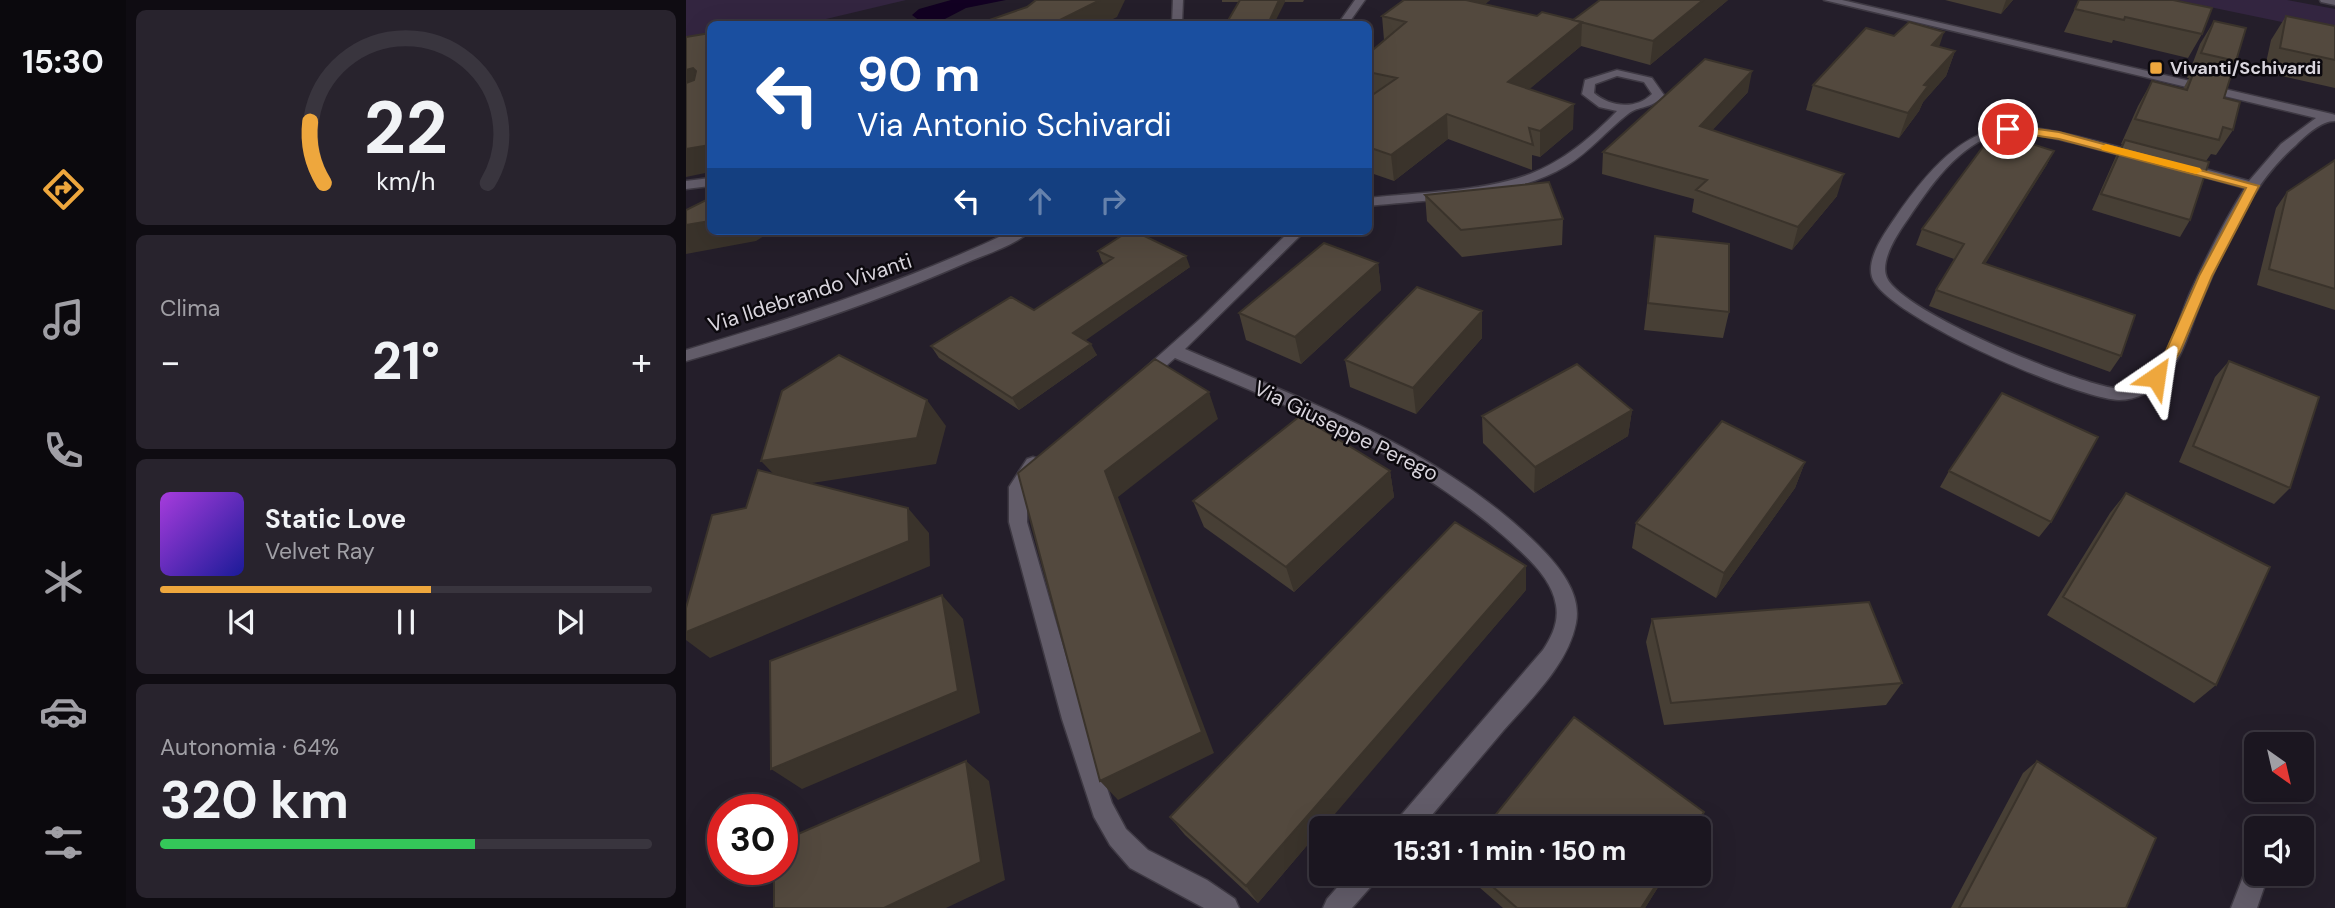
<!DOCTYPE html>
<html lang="it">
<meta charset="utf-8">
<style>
body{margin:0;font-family:"DM Sans",sans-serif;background:#28232d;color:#f1f3f6;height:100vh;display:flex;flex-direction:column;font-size:26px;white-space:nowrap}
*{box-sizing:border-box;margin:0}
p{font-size:23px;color:#a09fa5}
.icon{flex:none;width:38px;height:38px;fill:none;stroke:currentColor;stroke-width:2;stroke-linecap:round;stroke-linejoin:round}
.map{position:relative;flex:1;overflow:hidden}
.panel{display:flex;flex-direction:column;gap:10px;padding:10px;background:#0f0c12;width:560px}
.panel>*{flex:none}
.top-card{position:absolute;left:21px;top:21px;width:665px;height:214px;border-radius:10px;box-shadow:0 7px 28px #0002,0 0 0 2px #39353e;background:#1a4fa0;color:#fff;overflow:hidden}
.needle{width:46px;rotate:146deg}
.tools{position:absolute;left:1558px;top:732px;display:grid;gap:14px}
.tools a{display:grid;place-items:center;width:70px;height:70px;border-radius:10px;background:#1b1620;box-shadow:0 7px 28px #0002,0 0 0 2px #39353e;font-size:35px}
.speed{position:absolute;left:21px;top:794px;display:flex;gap:14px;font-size:35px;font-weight:700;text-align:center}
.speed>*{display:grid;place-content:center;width:91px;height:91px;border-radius:50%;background:#1b1620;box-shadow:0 7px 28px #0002,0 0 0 2px #39353e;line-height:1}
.speed .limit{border:10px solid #d22;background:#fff;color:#111}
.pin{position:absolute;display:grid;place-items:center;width:60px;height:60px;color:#fff;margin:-30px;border:4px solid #fff;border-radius:50%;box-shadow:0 2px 7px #0007}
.me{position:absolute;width:77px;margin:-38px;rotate:32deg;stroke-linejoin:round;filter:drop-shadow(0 0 5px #0008)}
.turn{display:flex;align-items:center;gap:24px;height:147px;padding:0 35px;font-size:32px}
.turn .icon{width:91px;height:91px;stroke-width:2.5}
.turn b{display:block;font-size:49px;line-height:60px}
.lanes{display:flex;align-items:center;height:66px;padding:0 35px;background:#0003;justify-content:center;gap:35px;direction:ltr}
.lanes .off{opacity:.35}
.big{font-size:52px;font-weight:700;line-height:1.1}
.panel .tile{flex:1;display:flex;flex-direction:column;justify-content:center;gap:10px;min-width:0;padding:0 24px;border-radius:10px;background:#28232d}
.panel .dial{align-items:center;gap:0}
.dial svg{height:182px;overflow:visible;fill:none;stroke:#39353e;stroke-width:7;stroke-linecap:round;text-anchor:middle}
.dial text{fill:#f1f3f6;stroke:none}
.song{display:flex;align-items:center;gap:21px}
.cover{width:84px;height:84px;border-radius:10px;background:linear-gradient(135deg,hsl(280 70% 55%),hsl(240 70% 35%))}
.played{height:7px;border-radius:4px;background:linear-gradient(90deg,#eea73d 55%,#39353e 55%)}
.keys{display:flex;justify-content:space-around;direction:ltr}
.heat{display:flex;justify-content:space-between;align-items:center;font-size:38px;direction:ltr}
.charge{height:10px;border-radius:5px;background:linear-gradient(90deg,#34c759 64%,#39353e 0)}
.trip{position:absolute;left:623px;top:816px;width:402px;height:70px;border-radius:10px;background:#1b1620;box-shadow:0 7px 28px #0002,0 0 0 2px #39353e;font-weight:700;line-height:70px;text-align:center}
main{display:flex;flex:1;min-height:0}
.tabs{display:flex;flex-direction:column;width:126px;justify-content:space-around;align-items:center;background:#0b090d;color:#a09fa5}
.tabs .icon{width:49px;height:49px}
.tabs .selected{color:#eea73d}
.tabs b{font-size:32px;color:#f1f3f6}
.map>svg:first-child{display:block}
.green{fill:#332540}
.water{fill:#120022}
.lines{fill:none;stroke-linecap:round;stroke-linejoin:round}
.lane-casing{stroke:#3e3943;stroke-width:3}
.street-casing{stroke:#3e3943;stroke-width:3}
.secondary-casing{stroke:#3e3943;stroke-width:3}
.lane{fill:#625c69;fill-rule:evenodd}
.street{fill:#625c69;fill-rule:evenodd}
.secondary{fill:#625c69;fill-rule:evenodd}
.wall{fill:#473f35}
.shaded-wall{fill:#3a332b}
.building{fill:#53493e;stroke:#3a332b;stroke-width:2}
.route{fill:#eea73d;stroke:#9b6d28;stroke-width:2}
.slow{fill:#f59e0b}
.poi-dot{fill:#eea73d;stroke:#0c090e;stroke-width:2.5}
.labels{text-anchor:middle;stroke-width:5;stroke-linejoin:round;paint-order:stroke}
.far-poi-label{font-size:18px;font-weight:bold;fill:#d9d5dd;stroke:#0c090e;text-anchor:start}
.street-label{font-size:21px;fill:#d9d5dd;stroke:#0c090e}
</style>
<main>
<nav class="tabs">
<b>15:30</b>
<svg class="icon selected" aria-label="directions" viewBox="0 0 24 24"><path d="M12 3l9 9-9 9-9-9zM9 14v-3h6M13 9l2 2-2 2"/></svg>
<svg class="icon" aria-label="music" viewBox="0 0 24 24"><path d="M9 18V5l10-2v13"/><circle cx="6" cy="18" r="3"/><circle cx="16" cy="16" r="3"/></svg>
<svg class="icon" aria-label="phone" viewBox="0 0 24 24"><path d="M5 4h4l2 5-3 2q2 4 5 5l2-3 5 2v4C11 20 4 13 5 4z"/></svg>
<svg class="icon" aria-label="climate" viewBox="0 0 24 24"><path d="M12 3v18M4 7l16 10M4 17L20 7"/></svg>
<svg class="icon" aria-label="car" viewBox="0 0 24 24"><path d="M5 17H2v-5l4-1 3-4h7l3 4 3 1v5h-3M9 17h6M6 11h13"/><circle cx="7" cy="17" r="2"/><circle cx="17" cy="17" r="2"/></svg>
<svg class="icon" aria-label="filters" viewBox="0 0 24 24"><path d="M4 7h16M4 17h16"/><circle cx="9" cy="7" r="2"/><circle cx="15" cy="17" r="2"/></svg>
</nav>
<section class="panel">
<div class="tile dial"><svg viewBox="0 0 100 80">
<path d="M14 69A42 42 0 1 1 86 69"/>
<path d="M14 69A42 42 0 0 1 8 42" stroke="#eea73d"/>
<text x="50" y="56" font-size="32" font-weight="700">22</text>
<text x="50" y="72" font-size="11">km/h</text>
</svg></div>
<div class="tile"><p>Clima</p>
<div class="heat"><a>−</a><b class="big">21°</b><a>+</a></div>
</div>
<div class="tile">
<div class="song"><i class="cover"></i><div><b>Static Love</b><p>Velvet Ray</p></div></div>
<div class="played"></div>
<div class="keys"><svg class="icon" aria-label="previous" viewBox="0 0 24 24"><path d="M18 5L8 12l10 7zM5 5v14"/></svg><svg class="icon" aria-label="pause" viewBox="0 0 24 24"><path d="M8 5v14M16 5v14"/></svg><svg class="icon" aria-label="next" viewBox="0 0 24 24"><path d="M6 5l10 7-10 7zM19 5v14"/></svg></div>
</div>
<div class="tile"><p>Autonomia · 64%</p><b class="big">320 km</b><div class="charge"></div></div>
</section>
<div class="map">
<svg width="1649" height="908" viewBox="0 0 1649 908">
<rect width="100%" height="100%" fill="#241e2a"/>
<path class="green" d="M0 0H220L119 24H24V48L0 54Z
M1490 0H1601L1649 9V33Z"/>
<path class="water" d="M265 0H320L280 8 257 20 235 22 226 15 233 9Z"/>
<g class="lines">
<defs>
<path id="lane" d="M24 178V186L0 189V181Z"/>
<path id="street" d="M487 0H497L496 24H486Z
M669 0H679L662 24H652Z
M1138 0H1156L1646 114 1649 115V121C1635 121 1620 135 1610 145 1563 186 1539 246 1515 302 1504 327 1498 356 1479 378 1468 391 1450 400 1433 400 1391 399 1198 316 1186 277 1180 257 1201 230 1211 215 1294 96 1333 123 1457 153L1459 156 1453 160C1418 152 1346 127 1313 134 1273 143 1243 188 1222 219 1212 233 1193 261 1201 278 1218 313 1387 382 1428 388 1437 389 1446 387 1453 382 1484 364 1491 321 1505 291 1521 256 1538 221 1559 188L1493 170V164L1497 163 1563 181 1595 144 1630 118Z
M931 70 966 78 978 95C965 110 953 105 942 114 921 130 904 152 880 166 826 199 745 199 682 206V198C733 192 796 192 844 174 876 162 907 136 931 111L913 107 896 94 899 80ZM931 76 958 82 966 94C950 110 924 107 908 93L909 84Z
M326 231H344C330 245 301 254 282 262 191 302 96 334 0 361V350C111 317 221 281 326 231Z
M604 231H619L499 349C622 402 755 449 852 545 872 565 896 593 890 623 882 665 844 700 817 731 790 763 762 796 735 828H707L711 820 857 650C866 636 873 622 870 605 866 578 840 556 820 538 724 453 605 408 489 358L463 381H451L449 377 514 319Z
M347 457 353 459 356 464 341 488V522L398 719 426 803 440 829 462 850 521 880 549 899 553 908H518L444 868 424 845 408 817 376 719 323 522V487L341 459Z
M1570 861V873H1583L1571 908H1545L1562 864Z
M664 873H692L689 882 666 908H637L641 899Z"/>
<path id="secondary" d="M1634 0H1649V5L1635 2Z"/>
</defs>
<use href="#lane" class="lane-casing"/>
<use href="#street" class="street-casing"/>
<use href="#secondary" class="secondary-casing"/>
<use href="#lane" class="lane"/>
<use href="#street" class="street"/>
<use href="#secondary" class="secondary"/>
</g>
<path class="wall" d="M536 0H618L617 2H536Z
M804 0 799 4 851 16 887 20 1042 0 964 65 895 46 843 89 887 129 854 157 846 155V170L762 139 708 181 682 172V98L684 97 682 96V54L698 40 696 16Z
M1259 0H1327L1315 14Z
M1393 0 1516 34 1502 58 1427 40 1426 43 1378 32Z
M1600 16 1649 26V88L1578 72 1585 40Z
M1528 21 1550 61 1543 71 1538 98 1547 130 1530 155 1525 154 1520 161 1504 220 1494 237 1406 210 1430 156 1436 144H1435L1452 106 1466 81 1497 89 1503 78H1501L1514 44Z
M1208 36 1269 51 1260 76 1237 102 1233 111 1213 138 1120 110 1127 85Z
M1062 92 1026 130 1151 196 1106 250 1006 212 1008 199 916 174 917 152Z
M1368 151 1360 166 1299 263 1435 356 1424 372 1243 306 1250 290 1268 259 1230 245 1236 229Z
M1649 160V310L1571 285 1590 208 1601 192Z
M739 195 877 219 876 245 776 257 741 221Z
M493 231H552L549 237Z
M969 236 1043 312 1037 338 958 330Z
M412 251 504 267 399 340 411 355 333 410 253 358 245 346 348 310 419 264 416 262Z
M692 263 695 290 615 364 560 340 553 313Z
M796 311V338L730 414 664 387 659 360Z
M1543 361 1604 488 1588 504 1493 462 1529 377Z
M946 410 942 436 848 493 797 443 796 416Z
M1119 462 1109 488 1030 598 946 548 950 523Z
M704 471 708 497 608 592 518 527 507 501Z
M1263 471 1365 522 1353 537 1254 487Z
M1440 493 1530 685 1508 703 1361 615 1424 513Z
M840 590 635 828V829L572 903 499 835 484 817Z
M966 619 1216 683 1200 705 978 725 960 642Z
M1351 761 1440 908H1265L1337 773Z
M777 873H981L959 908H817Z"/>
<path class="shaded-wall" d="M414 0H439L431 17 417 24H366Z
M593 0H599V2L588 24H582Z
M777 0H804L777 23Z
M1017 0H1042L964 65 967 41Z
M1320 0H1327L1315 14Z
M896 22 895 46 822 107V82Z
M1258 32 1250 56 1246 45Z
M1269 51 1260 76 1237 102 1233 111 1213 138 1222 113 1238 85Z
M7 68 23 91 0 99V70Z
M1066 71 1062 92 1010 148 1014 126Z
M888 104 887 129 854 157V131Z
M761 114 762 139 708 181 705 155Z
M24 145V172L0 177V149Z
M1368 151 1360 166 1290 279 1297 263Z
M1158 174 1151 196 1106 250 1112 227Z
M24 221V231H86L70 241 0 254V225Z
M500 256 504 267 393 345 387 333Z
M692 263 695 290 615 364 609 337Z
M796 311V338L730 414 727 388Z
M405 344 411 355 333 410 326 398Z
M523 392 532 419 432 497 528 753 432 800 414 781 419 471Z
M241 400 260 426 250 464 100 487 75 461Z
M946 410 942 436 848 493 849 467Z
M1119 462 1109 488 1030 598 1038 573Z
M704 471 708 497 608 592 600 567Z
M222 508 243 533 244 566 24 658 0 640V632Z
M840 566V590L637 828H635V829L572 903 560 886Z
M256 595 277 619 294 713 116 789 85 769Z
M280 761 303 781 319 880 260 908H198Z
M1018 812 1011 828H1008Z
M978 873H981L959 908H955Z"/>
<path class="building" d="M350 0H414L366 24H292L341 7Z
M554 0H593L582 24H540Z
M718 0H780L851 16 856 12 896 22 822 82 888 104 854 131 843 128 847 145 761 114 705 155 682 147V98L711 78 682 72V54L720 22 696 16Z
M914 0H1017L967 41 887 20Z
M1393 0H1487L1526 8 1516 34 1439 17 1438 20 1389 9Z
M1600 16 1649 26V60L1594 48Z
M1528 21 1560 28 1550 61 1515 53Z
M1223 22 1258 32 1246 45 1269 51 1238 85 1242 86 1222 113 1127 85 1180 28 1208 36Z
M24 33V145L0 149V83L8 80 10 71 7 68 0 70V37Z
M1019 59 1066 71 1014 126 1158 174 1112 227 1010 190 1021 180 917 152Z
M1511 64 1546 72 1538 98 1554 102 1547 130 1537 127 1533 140 1449 119 1466 81 1501 90Z
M1308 132 1368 151 1297 263 1449 315 1435 356 1250 290 1278 244 1236 229Z
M1439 140 1523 162 1504 220 1415 194Z
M1649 160V289L1583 269 1601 192Z
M863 182 877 219 775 230 739 195Z
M24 198V221L0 225V210Z
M443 231H448L500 256 387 333 405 344 326 398 245 346 325 297 348 310 427 258 412 251Z
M969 236 1043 244V312L962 303Z
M638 243 692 263 609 337 553 313Z
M731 287 796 311 727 388 659 360Z
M153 355 241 400 231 438 75 461 96 391Z
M469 359 523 392 419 471 516 732 414 781 332 473Z
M1543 361 1633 397 1604 488 1507 446Z
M891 364 946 410 849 467 796 416Z
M1316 393 1412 437 1365 522 1263 471Z
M614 416 704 471 600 567 507 501Z
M1036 421 1119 462 1038 573 950 523Z
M72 470 222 508 223 541 0 632V608L26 515 60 508Z
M1440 493 1584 567 1530 685 1377 597Z
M769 522 840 566 560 886 484 817Z
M256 595 272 691 85 769 84 661Z
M1183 602 1216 683 985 703 966 619Z
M888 717 1018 812 1008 828H799Z
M280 761 295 862 198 908H88V870H96V841Z
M1351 761 1470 838 1440 908H1273Z
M791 873H978L955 908H831Z"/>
<path class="route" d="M1322 125 1373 132 1573 186 1526 276 1494 352 1476 380H1465L1463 377 1480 351 1513 276 1560 188 1373 139 1319 131 1317 129Z"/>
<path class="slow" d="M1420 144 1514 168 1516 171 1510 174 1416 150 1414 147Z"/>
<rect class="poi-dot" x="1463" y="61" width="14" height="14" rx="3.5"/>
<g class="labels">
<g class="far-poi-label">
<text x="1484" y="74">Vivanti/Schivardi</text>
</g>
<g class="street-label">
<text transform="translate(124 293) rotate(-18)" y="7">Via Ildebrando Vivanti</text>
<text transform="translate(660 431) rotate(26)" y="7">Via Giuseppe Perego</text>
</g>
</g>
</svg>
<div class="tools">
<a><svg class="needle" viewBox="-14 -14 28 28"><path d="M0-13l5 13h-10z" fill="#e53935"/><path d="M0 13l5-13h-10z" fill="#a09fa5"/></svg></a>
<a><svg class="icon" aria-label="sound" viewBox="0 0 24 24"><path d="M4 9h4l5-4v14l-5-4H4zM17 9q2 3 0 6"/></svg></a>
</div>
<div class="speed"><div class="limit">30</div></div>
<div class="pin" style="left:1322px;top:129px;background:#d93025"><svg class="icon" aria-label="arrive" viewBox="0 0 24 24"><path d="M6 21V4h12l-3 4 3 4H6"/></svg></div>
<svg class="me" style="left:1470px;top:377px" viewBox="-20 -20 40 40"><path d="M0-17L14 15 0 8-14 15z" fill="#eea73d" stroke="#fff" stroke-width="4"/></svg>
<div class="trip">15:31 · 1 min · 150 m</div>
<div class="top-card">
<div class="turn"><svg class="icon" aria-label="left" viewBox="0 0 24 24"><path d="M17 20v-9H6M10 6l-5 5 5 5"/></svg><div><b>90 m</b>Via Antonio Schivardi</div></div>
<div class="lanes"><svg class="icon" aria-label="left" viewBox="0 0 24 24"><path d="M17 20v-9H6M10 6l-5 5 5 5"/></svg><svg class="icon off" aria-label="ahead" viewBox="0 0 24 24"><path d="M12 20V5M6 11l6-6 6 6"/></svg><svg class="icon off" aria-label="right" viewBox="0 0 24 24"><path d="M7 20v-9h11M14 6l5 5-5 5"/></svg></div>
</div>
</div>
</main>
